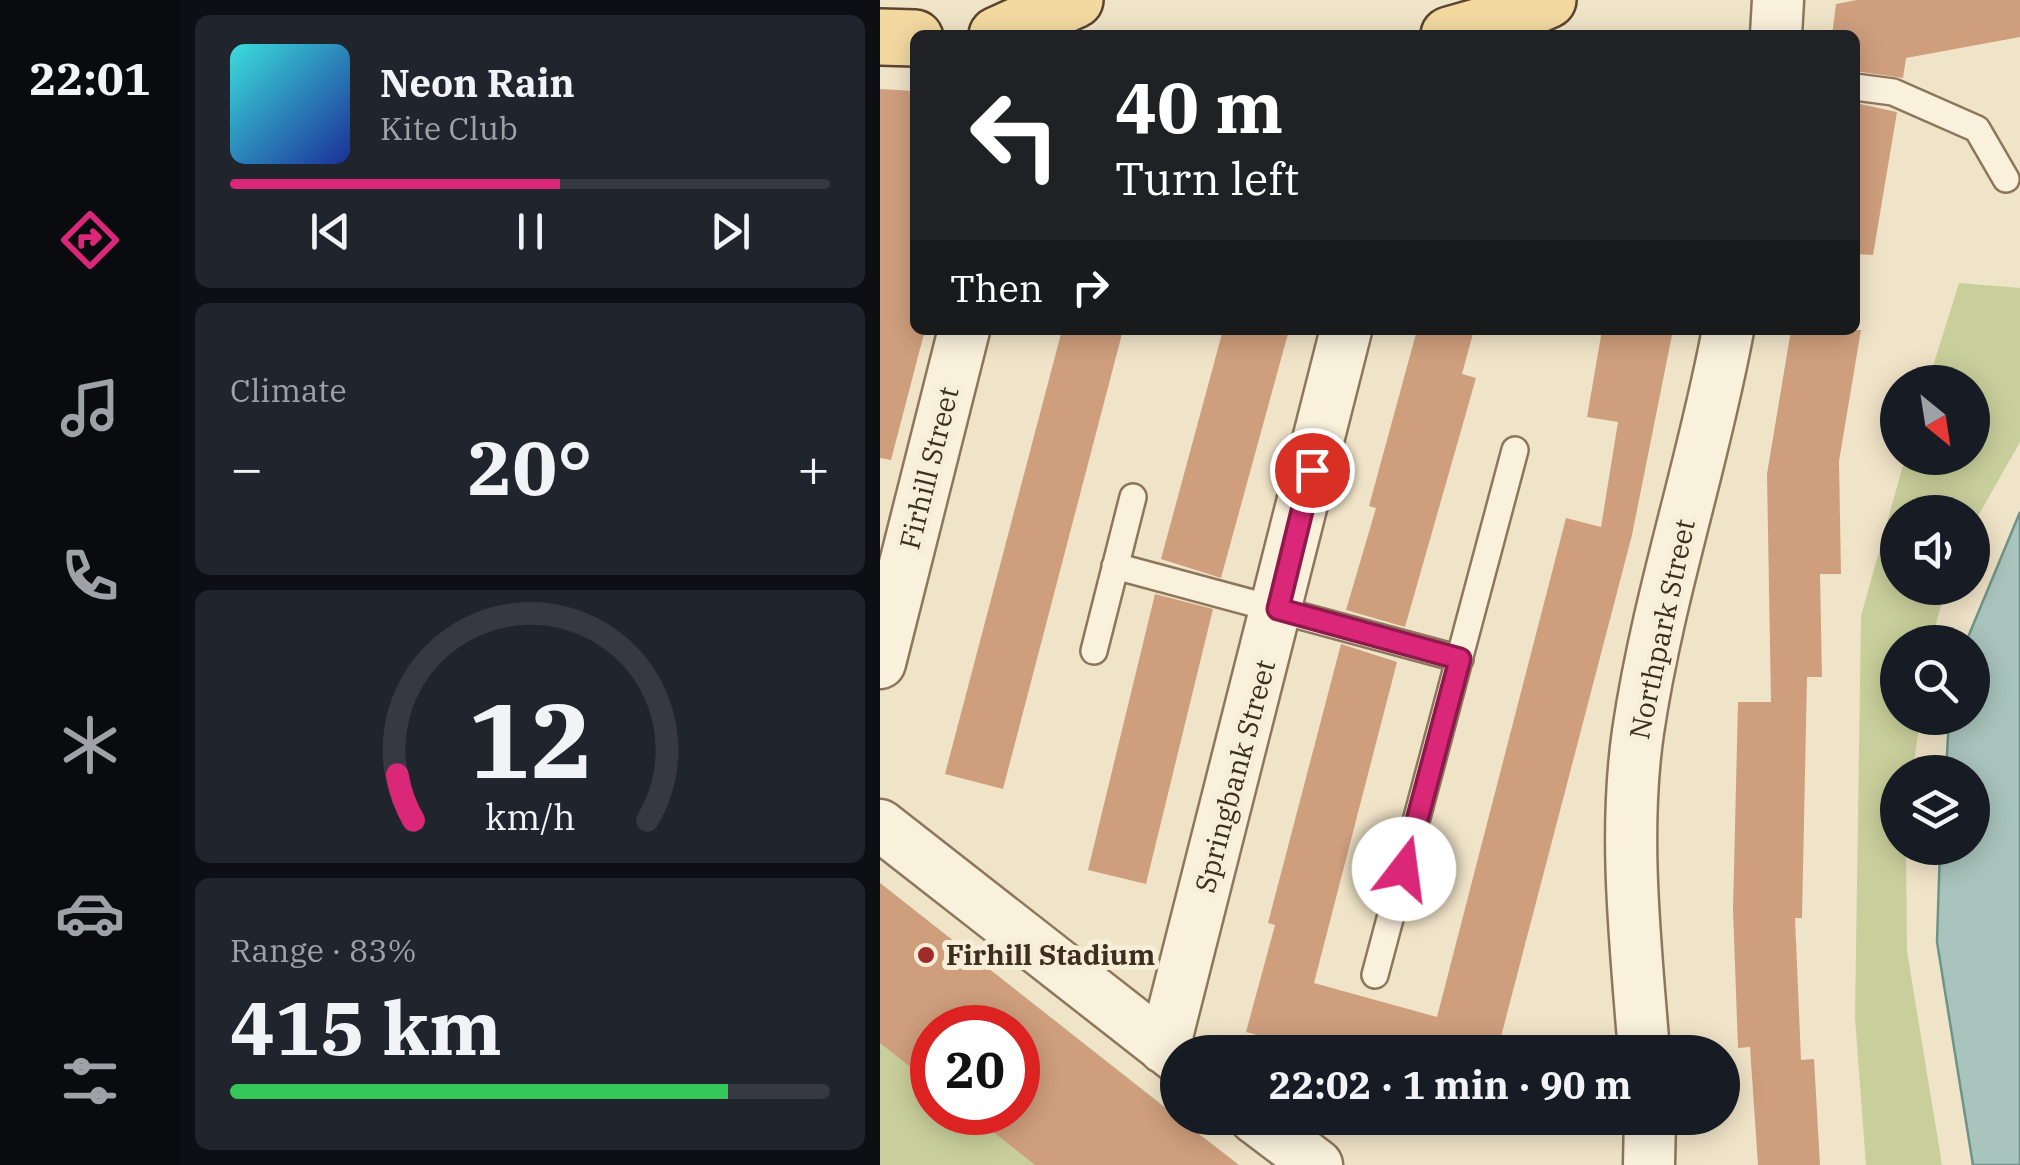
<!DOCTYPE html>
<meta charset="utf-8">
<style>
body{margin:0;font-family:"IBM Plex Serif",serif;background:#20242c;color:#f1f3f6;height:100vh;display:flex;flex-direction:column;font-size:38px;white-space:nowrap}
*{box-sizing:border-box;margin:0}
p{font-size:32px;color:#9ea1a6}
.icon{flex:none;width:55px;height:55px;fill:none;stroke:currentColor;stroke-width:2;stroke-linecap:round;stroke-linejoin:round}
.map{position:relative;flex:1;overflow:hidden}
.side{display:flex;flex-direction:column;gap:15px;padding:15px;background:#0d0f14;width:700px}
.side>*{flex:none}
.hud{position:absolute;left:30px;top:30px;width:950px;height:305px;border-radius:15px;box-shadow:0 5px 25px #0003;background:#202124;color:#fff;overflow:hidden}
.needle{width:65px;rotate:150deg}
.fabs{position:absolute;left:1000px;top:365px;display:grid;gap:20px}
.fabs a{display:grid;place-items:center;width:110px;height:110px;border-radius:50%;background:#171b24;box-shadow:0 5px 25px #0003;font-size:50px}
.speed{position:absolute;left:30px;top:1005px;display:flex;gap:20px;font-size:50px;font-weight:700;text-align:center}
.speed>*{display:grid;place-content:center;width:130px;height:130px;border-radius:50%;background:#171b24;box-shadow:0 5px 25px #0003;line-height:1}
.speed .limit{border:15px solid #d22;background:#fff;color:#111}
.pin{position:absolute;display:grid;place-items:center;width:85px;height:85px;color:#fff;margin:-42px;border:5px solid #fff;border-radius:50%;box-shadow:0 2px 10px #0007}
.me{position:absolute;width:110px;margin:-55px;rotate:15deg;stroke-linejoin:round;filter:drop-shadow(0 0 8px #0008)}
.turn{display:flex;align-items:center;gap:35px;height:210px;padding:0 40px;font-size:45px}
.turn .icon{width:130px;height:130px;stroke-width:2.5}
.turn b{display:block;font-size:70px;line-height:85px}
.then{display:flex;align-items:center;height:95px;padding:0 40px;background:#0003;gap:20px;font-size:38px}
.big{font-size:75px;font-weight:800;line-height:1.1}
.side .card{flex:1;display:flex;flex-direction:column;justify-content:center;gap:15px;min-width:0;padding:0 35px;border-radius:15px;background:#20242c}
.side .dial{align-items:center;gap:0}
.dial svg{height:260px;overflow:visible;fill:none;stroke:#363941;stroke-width:7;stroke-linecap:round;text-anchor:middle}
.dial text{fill:#f1f3f6;stroke:none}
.song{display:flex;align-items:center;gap:30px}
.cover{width:120px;height:120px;border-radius:15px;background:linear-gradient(135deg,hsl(180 70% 55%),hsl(230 70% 35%))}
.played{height:10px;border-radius:5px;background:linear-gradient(90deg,#db2777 55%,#363941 55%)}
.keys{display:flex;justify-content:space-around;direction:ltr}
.heat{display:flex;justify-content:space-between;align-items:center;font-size:55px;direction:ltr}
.charge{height:15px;border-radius:8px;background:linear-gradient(90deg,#34c759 83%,#363941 0)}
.trip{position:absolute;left:280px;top:1035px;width:580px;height:100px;border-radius:50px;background:#171b24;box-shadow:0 5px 25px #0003;font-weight:800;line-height:100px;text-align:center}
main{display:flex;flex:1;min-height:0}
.dock{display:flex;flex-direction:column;width:180px;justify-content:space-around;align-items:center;background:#090b0e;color:#9ea1a6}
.dock .icon{width:70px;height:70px}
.dock .current{color:#db2777}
.dock b{font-size:45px;color:#f1f3f6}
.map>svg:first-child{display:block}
.green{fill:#c9cf9b;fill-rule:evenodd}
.water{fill:#a9c4bc;stroke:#6f938a;stroke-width:2.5}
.building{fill:#cf9f7d}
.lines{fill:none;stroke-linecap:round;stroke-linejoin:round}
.lane-casing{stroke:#8d765c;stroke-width:30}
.street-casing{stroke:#8d765c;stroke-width:55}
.primary-casing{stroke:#5b4430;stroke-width:60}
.lane{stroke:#faf1dc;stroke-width:25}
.street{stroke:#faf1dc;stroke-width:50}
.primary{stroke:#f3d9a0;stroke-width:55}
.route-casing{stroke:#8e194d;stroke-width:25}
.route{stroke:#db2777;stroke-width:18}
.poi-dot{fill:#9e2a2b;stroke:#f7eed8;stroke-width:4}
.labels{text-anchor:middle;stroke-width:10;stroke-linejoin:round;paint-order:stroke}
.street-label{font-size:28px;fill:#3d2e20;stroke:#f7eed8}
.poi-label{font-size:28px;font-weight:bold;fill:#3d2e20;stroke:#f7eed8;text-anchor:start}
</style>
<main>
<nav class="dock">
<b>22:01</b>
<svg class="icon current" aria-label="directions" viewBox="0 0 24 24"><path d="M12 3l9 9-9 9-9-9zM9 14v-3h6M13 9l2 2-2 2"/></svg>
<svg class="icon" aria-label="music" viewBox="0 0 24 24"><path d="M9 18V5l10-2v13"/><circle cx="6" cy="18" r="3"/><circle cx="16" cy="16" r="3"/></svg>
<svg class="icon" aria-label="phone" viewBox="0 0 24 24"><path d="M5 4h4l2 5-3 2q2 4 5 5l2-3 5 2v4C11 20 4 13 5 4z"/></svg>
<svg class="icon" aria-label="climate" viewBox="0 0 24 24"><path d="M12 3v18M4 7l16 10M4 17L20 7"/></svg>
<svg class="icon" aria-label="car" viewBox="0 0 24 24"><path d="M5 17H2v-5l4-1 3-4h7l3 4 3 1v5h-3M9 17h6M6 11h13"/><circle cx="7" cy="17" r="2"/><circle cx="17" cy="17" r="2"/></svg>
<svg class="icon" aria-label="filters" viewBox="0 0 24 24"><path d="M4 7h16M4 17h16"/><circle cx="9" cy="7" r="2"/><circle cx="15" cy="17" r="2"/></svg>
</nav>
<section class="side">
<div class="card">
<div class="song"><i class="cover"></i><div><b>Neon Rain</b><p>Kite Club</p></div></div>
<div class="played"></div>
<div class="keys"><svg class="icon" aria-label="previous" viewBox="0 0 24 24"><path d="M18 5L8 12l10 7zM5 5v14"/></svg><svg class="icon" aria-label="pause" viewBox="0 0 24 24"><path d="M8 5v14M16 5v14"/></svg><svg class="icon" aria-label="next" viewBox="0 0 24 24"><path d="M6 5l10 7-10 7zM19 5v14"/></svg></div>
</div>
<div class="card"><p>Climate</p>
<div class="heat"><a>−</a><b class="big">20°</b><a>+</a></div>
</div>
<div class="card dial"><svg viewBox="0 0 100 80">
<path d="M14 69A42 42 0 1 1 86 69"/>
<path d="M14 69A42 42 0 0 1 9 55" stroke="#db2777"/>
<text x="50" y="56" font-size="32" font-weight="700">12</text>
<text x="50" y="72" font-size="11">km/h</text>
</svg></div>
<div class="card"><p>Range · 83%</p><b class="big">415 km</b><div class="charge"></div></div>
</section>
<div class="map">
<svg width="1140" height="1165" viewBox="0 0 1140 1165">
<rect width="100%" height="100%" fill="#f0e4c8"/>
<path class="green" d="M1079 283 1140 288V442L1093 525 1092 512H1018V588H1066L1051 642H1018V718H1040L1033 772H1018V848H1026L1027 951 1062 1165H986L975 1018 981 616 1025 458H1092V382H1048Z
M0 883 359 1165H0ZM52 1028H138V1112H52Z"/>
<path class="water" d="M1140 512V1165H1093L1057 942 1060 848H1092V772H1066L1069 718H1092V642H1086Z"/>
<path class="building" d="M977 0H1140V37L1026 58 1023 78 975 71V35H952L956 4Z
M0 89 35 91V330H45L11 460 0 458Z
M975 103 1017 112 993 255 975 254Z
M182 330H243L123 789 65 774Z
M343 330H409L341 578 281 559Z
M537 330H594L582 374 596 378 525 627 466 610 496 508 489 506Z
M722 330H793L752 535 617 1052H440L366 1032 395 925 388 923 461 644 517 662 434 983 557 1017 686 518 721 527 738 422 707 417Z
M911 330H981L959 461 961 574H940L942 677H927L922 918H915L921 1060 934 1059 940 1165H878L870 1047 858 1048 853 910 858 702H891L887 474Z
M275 594 333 609 266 884 208 870Z
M0 883 298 1118 359 1165H155L88 1112H138V1028H52V1084L0 1043Z"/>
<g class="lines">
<defs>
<path id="lane" d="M975 87 1013 92 1097 129 1126 179
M235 566 580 659
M214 651 253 497
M495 975 635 450"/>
<path id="street" d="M896 35 898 0
M0 663 84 330
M0 825 298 1058
M284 1048 466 330
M764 1052C756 949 743 836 758 732 778 596 823 465 848 330
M375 1118 437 1165
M769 1165 770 1118"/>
<path id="primary" d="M117 35 195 0
M569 35 622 20 668 0
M0 37 35 38"/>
</defs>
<use href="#lane" class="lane-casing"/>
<use href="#street" class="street-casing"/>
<use href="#primary" class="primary-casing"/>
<use href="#lane" class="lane"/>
<use href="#street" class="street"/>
<use href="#primary" class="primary"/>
</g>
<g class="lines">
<defs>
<path id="route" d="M432 470 398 609 580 659 524 869"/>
</defs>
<use href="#route" class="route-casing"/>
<use href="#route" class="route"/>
</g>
<circle class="poi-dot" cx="46" cy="955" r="10"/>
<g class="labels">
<g class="street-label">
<text transform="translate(49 468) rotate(-76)" y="10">Firhill Street</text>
<text transform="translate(782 629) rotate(-78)" y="10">Northpark Street</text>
<text transform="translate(355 776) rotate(-75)" y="10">Springbank Street</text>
</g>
<g class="poi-label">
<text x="66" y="965">Firhill Stadium</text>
</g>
</g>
</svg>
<div class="fabs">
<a><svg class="needle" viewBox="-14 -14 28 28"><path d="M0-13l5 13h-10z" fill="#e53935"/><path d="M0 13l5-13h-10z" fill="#9ea1a6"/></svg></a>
<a><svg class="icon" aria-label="sound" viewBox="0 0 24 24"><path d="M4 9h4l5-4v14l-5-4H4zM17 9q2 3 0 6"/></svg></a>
<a><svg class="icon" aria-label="search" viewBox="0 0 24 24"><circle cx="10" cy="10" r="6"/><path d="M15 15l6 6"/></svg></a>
<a><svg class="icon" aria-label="layers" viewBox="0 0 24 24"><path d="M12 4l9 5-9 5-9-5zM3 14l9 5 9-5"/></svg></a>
</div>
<div class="speed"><div class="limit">20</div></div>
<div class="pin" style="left:432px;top:470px;background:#d93025"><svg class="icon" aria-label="arrive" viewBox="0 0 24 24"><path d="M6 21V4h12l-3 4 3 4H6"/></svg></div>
<svg class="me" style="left:524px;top:869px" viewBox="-20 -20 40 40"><circle r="19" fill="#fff"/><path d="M0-13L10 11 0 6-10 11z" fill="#db2777"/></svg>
<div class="trip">22:02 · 1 min · 90 m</div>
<div class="hud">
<div class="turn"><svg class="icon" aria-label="left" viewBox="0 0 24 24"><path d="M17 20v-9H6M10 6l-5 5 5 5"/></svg><div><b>40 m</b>Turn left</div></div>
<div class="then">Then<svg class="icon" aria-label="right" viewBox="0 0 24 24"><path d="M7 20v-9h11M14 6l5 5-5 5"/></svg></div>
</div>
</div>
</main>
